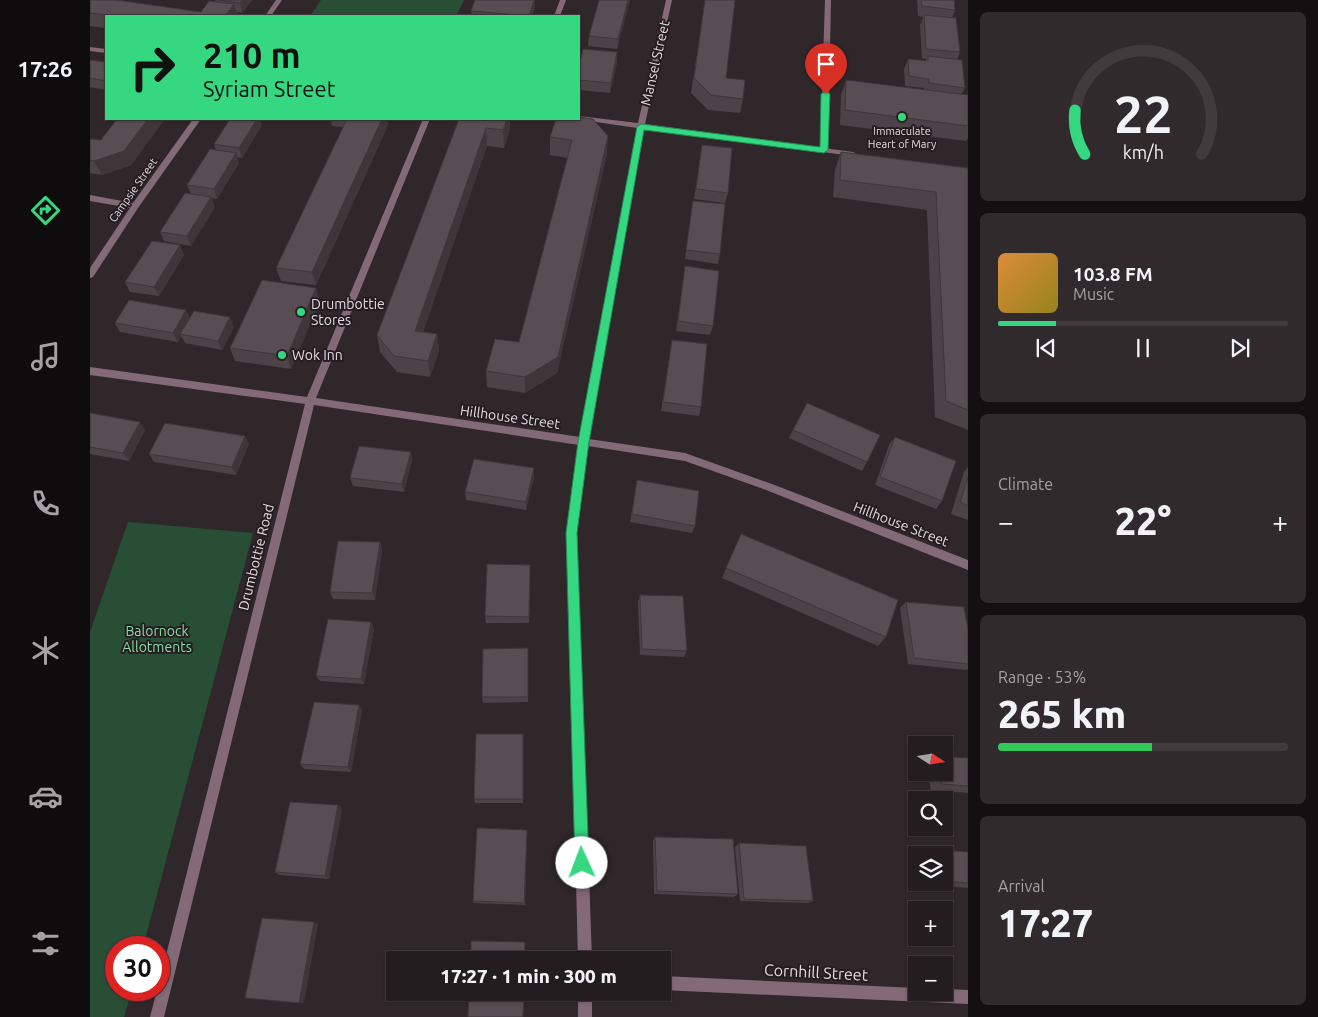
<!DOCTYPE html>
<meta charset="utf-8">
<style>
body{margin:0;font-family:Ubuntu,sans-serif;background:#302a2d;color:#f1f3f6;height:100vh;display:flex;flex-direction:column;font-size:19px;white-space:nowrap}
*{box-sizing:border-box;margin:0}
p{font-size:16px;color:#a3a2a5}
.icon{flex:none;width:28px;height:28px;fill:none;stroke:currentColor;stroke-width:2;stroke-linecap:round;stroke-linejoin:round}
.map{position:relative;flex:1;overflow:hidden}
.sheet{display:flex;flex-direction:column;gap:12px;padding:12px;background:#141012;width:350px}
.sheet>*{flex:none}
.banner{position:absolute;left:15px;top:15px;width:475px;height:105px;border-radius:0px;box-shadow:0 1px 4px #0004,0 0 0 1px #413b3e;background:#35d881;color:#111;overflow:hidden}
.needle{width:32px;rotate:102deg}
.tools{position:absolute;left:818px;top:736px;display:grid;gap:10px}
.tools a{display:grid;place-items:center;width:45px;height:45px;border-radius:0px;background:#241d20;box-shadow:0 1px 4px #0004,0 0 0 1px #413b3e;font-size:25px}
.speed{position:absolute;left:15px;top:936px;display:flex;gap:10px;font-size:25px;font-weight:700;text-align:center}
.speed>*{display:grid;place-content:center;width:65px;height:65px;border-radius:50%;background:#241d20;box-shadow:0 1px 4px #0004,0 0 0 1px #413b3e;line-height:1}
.speed .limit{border:8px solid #d22;background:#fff;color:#111}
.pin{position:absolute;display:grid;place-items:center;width:42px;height:42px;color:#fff;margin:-51px -21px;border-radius:50% 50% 50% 0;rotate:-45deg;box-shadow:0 0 5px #0007}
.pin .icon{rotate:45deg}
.me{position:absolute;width:55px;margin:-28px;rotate:358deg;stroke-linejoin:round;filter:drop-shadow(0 0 4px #0008)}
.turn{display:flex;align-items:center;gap:18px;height:105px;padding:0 15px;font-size:22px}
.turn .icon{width:65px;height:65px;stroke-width:2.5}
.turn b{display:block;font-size:35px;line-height:42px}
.big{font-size:38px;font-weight:800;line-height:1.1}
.sheet .card{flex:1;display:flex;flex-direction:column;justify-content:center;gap:8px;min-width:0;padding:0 18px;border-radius:8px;background:#302a2d}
.sheet .dial{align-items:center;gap:0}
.dial svg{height:130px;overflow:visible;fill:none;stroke:#413b3e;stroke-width:7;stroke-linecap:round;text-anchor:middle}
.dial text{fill:#f1f3f6;stroke:none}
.song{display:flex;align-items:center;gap:15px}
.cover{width:60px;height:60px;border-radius:8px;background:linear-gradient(135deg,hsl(30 70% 55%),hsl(50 70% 35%))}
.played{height:5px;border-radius:2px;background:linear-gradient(90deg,#35d881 20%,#413b3e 20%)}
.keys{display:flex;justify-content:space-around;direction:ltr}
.heat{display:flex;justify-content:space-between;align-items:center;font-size:28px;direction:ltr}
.charge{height:8px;border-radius:4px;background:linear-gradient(90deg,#34c759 53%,#413b3e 0)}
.trip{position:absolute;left:296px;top:951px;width:285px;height:50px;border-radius:0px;background:#241d20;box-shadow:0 1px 4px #0004,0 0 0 1px #413b3e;font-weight:800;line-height:50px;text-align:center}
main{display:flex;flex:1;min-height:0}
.dock{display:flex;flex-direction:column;width:90px;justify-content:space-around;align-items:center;background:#0e0c0d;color:#a3a2a5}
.dock .icon{width:35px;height:35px}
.dock .active{color:#35d881}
.dock b{font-size:22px;color:#f1f3f6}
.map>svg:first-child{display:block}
.green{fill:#294e36}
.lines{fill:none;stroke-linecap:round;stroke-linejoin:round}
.service{fill:#846976;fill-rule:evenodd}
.minor{fill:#846976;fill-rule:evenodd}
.wall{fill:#4c4247}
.shaded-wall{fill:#3e3639}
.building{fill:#584d52;stroke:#3e3639}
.route{fill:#35d881;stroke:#228c54}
.poi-dot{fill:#35d881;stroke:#261d21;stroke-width:2}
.labels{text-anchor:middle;stroke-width:4;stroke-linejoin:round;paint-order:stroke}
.far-poi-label{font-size:11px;fill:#e1dbde;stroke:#261d21}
.far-street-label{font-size:11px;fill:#e1dbde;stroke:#261d21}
.street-label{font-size:14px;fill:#e1dbde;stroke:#261d21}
.poi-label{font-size:14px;fill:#e1dbde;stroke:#261d21;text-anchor:start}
.park-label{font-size:14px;fill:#85dfa4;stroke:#261d21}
.near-street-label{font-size:16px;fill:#e1dbde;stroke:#261d21}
</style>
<main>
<nav class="dock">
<b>17:26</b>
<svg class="icon active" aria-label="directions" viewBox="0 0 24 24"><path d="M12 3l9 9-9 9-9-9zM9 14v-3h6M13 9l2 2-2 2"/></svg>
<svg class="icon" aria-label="music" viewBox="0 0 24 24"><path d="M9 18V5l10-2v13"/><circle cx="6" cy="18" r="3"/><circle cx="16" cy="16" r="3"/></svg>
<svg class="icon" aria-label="phone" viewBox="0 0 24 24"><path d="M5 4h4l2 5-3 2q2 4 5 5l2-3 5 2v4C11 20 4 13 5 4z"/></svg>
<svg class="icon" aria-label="climate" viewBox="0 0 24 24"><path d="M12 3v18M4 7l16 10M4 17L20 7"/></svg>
<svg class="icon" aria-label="car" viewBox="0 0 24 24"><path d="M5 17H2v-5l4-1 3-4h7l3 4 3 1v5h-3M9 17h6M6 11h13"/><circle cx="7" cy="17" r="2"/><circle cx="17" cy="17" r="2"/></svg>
<svg class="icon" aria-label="filters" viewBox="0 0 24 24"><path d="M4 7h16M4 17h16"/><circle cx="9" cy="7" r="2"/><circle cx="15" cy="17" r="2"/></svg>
</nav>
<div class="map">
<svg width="878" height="1017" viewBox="0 0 878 1017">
<rect width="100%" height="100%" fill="#30272b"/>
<path class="green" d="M231 0H374L366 16H220Z
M38 522 163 533 53 947 26 948V990H42L34 1017H0V632Z"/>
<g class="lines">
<path class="service" d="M735 0H741L738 150 734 152 730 150Z"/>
<path class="minor" d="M186 0H192L181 16H175Z
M470 0H476L470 16H464Z
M576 0H582L555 124 763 152 767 154 763 156 554 129 499 439 595 453 682 484 878 560V570L676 490 595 461 498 446 487 533 502 960H488L477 533 489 445 224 405 74 1017H60L67 990H69V983L215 404 0 375V367L217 397 333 119H340L226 398 490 437 547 128 486 119H489V116L548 123Z
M0 47 16 49V53L0 51Z
M103 119H111L48 208 3 277 0 278V268L40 208 0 201V195L43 203Z
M572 976 826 988V992H854V989L878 990V1004L572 990Z
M488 992H502V1017H488Z"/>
</g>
<path class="wall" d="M0 0 111 12 126 2 125 0H162L152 13 147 12 148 16H16V28L0 26Z
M445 0 444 9 442 16H382L381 11Z
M540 0 527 49 498 46 499 36Z
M615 0 636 78 653 99 650 113 618 110 601 93Z
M827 0H864L865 10 862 18 870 52 867 60 875 88 871 95H878V138L876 141 750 125 751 95 756 80 834 90V88L815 86 814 69 818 59 836 61V59L832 58 830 25 833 17 828 16Z
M527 52V62L520 93 489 90V58Z
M0 60 16 62V90L0 87Z
M27 119H75L41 165 12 175 0 173V139L11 140Z
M241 119H297L298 125 226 285 191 281 186 268 253 127 242 126Z
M369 119H420V129L414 148 397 146 333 332 347 334 349 351 340 377 307 372 290 352 287 335Z
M466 119 517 154 467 373 435 393 397 387 396 371 429 342 478 158 460 155V137Z
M172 125 152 158 147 157 149 163 127 199 121 198 125 207 101 246 74 241 70 232 101 194 97 185 126 150 124 144Z
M612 145 638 193 635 203 604 199Z
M751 152 878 168V434V430L845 417 837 210 743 197 745 170Z
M603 201 630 254 628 264 595 259Z
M94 255 69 296 40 292 35 282Z
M595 266 623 326 620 335 586 331Z
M230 301 201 369 145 361 140 348Z
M100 317 144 327 132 350 95 343 91 336 88 342 30 332 25 323Z
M582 340 611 407 609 416 571 411Z
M0 413 55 430 39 461 0 454Z
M703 430 777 462 772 471 699 438Z
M805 437 852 501 846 509 785 485 799 445Z
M159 444 146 475 64 462 59 454Z
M321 452 322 460 314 492 263 486 260 478Z
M878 467V520L861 514 874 472Z
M444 477 436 510 376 500 375 492Z
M547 480 605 526 602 533 540 522Z
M651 534 796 637 788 646 632 578Z
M290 542 292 550 285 600 243 599 240 592Z
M440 565 439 623H396L395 616Z
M550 595 597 651 594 657 550 655 548 602Z
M816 602 878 630V669L876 670 818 664 810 608Z
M284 629 274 684 230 681 226 676Z
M438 648V702L393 703 392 697Z
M269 705 272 710 261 772 214 769 210 764Z
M433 734V803H385L384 799Z
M878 758V793L841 790 838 772H854Z
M248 805 252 809 239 879 190 875 185 872Z
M437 830 435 905 384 903 383 901Z
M565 837 648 894 644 897 564 894 563 840Z
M649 843 723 901 718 903 650 901 645 847Z
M844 849 878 852V888L838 884V882H854V855H834V854Z"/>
<path class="shaded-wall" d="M152 0H162L152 13 150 3Z
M445 0 444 9 442 16H439Z
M538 0H540L527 49 528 39Z
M144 4 148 16H135Z
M527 52V62L520 93 521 83Z
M58 119H75L41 165 12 175 4 161Z
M167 119H170L172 125 152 158 149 148Z
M292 119H297L298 125 226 285 222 272Z
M417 119H420V129L414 148 413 130Z
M396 128 397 146 328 347 325 331Z
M518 136 517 154 467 373 435 393V377Z
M146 153 149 163 127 199 124 189Z
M121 197 125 207 101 246 97 236Z
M90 245 94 255 69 296 64 287Z
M226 288 230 301 201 369 197 356Z
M96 310 101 319 90 334 91 336 88 342 83 333Z
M140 317 144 327 132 350 128 341Z
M347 334 349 351 340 377 338 361Z
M50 422 55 430 39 461 33 453Z
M155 436 159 444 146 475 142 467Z
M321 452 322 460 314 492 312 484Z
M444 468V477L436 510V502Z
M290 542 292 550 285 600 282 593Z
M281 622 284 629 274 684 271 679Z
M269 705 272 710 261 772 258 767Z
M248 805 252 809 239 879 235 876Z
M224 922 228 924 214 1003H209Z"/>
<path class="building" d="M0 0H27L111 12 119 1 144 4 135 16H26L0 13Z
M129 0H152L150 3Z
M385 0H444L439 16 381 11Z
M509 0H538L528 39 499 36Z
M615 0H645L636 78 655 80 653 99 621 95 604 78Z
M831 0H864L865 10 832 6Z
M834 15 866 18 870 52 836 49Z
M493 49 527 52 521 83 489 80V58H491Z
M838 56 872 60 875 88 839 83V79L819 76 818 59 838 61Z
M0 60 16 62V81L0 78Z
M756 80 878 95V126L755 110Z
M489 117 503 119 518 136 468 357 435 377 396 371 405 339 429 342 482 140 460 137 466 119H489Z
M27 119H58L34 151 4 161 0 160V139L11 140Z
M140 119H167L149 148 124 144Z
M257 119H292L222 272 186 268Z
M369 119H417L413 130 396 128 325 331 347 334 338 361 304 356 287 335Z
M612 145 642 148 638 193 606 189Z
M120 149 146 153 124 189 97 185Z
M751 152 878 168V410L856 401 846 192 750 180Z
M95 193 121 197 97 236 70 232Z
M603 201 635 204 630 254 596 250Z
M62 241 90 245 64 287 35 282Z
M595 266 629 271 623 326 588 321Z
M172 280 226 288 197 356 140 348Z
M39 300 96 310 83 333 25 323Z
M104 311 140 317 128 341 90 334Z
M582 340 617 344 611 407 573 402Z
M717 403 790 435 777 462 703 430Z
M0 413 50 422 33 453 0 447Z
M75 423 155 436 142 467 59 454Z
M805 437 866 461 852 501 790 477Z
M269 446 321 452 312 484 260 478Z
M384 459 444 468 436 502 375 492Z
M878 477V506L870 502Z
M547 480 609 491 605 526 542 514Z
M651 534 808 600 796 637 636 568Z
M248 541 290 542 282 593 240 592Z
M397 564 440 565 439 617 395 616Z
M550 595 593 596 597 651 552 649Z
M816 602 874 607 878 630V664L824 658Z
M238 619 281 622 271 679 226 676Z
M438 648V697H392L393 649Z
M224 702 269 705 258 767 210 764Z
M386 734H433V799H384Z
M854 757 878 758V786L852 784 850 772H854Z
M200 802 248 805 235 876 185 872Z
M387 828 437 830 434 903 383 901Z
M565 837 643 839 648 894 567 891Z
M649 843 716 846 723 901 654 899Z
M844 849 878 852V883L854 881V855H845Z
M172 918 224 922 209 1003 155 998Z
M381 941 435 942 434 960H381Z
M379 992H434L433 1017H378Z"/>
<path class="route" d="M736 91 740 94 738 150 734 153 554 130 499 442 487 533 499 863 497 868 492 870 487 868 485 863 476 533 488 442 547 127 551 124 730 147 731 94Z"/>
<g class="poi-dot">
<circle cx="812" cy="117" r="5"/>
<circle cx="211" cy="312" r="5"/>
<circle cx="192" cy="355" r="5"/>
</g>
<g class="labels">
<g class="far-poi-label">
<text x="812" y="135">Immaculate<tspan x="812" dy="13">Heart of Mary</tspan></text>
</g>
<g class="far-street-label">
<text transform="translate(43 190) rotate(-55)" y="4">Campsie Street</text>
</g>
<g class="street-label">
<text transform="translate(565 63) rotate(-77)" y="5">Mansel Street</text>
<text transform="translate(420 417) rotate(8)" y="5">Hillhouse Street</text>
<text transform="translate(811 524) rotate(21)" y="5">Hillhouse Street</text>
<text transform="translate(166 557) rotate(-76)" y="5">Drumbottie Road</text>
</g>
<g class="poi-label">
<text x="221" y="309">Drumbottie<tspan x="221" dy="16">Stores</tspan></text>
<text x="202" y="360">Wok Inn</text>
</g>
<g class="park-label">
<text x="67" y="636">Balornock<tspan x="67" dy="16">Allotments</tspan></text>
</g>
<g class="near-street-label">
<text transform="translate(726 972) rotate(3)" y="6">Cornhill Street</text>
</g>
</g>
</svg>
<div class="tools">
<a><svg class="needle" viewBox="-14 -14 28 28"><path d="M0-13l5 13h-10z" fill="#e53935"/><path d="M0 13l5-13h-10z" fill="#a3a2a5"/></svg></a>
<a><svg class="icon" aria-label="search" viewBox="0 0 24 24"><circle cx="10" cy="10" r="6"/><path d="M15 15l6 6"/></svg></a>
<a><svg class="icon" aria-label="layers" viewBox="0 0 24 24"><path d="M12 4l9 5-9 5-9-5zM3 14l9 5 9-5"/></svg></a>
<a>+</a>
<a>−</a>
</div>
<div class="speed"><div class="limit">30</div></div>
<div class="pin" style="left:736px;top:94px;background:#d93025"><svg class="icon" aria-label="arrive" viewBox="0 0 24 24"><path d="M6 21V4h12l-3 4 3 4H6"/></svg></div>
<svg class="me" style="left:492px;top:863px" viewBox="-20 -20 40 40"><circle r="19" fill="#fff"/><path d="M0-13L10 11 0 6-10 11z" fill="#35d881"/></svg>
<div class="trip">17:27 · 1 min · 300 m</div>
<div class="banner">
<div class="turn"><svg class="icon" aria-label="right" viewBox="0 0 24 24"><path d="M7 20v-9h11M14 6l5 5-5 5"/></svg><div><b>210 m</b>Syriam Street</div></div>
</div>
</div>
<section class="sheet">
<div class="card dial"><svg viewBox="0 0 100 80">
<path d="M14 69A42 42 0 1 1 86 69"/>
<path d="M14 69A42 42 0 0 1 8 42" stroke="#35d881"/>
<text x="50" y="56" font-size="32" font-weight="700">22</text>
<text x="50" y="72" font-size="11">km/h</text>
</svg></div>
<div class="card">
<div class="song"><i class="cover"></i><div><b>103.8 FM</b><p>Music</p></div></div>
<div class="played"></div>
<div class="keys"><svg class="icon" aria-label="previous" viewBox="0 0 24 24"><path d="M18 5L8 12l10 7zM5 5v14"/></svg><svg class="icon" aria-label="pause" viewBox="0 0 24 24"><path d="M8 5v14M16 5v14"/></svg><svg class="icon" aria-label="next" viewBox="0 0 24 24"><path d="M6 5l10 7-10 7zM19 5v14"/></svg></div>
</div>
<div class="card"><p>Climate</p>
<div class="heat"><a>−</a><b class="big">22°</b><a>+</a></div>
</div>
<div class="card"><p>Range · 53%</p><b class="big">265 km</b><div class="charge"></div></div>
<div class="card"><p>Arrival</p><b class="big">17:27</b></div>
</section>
</main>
